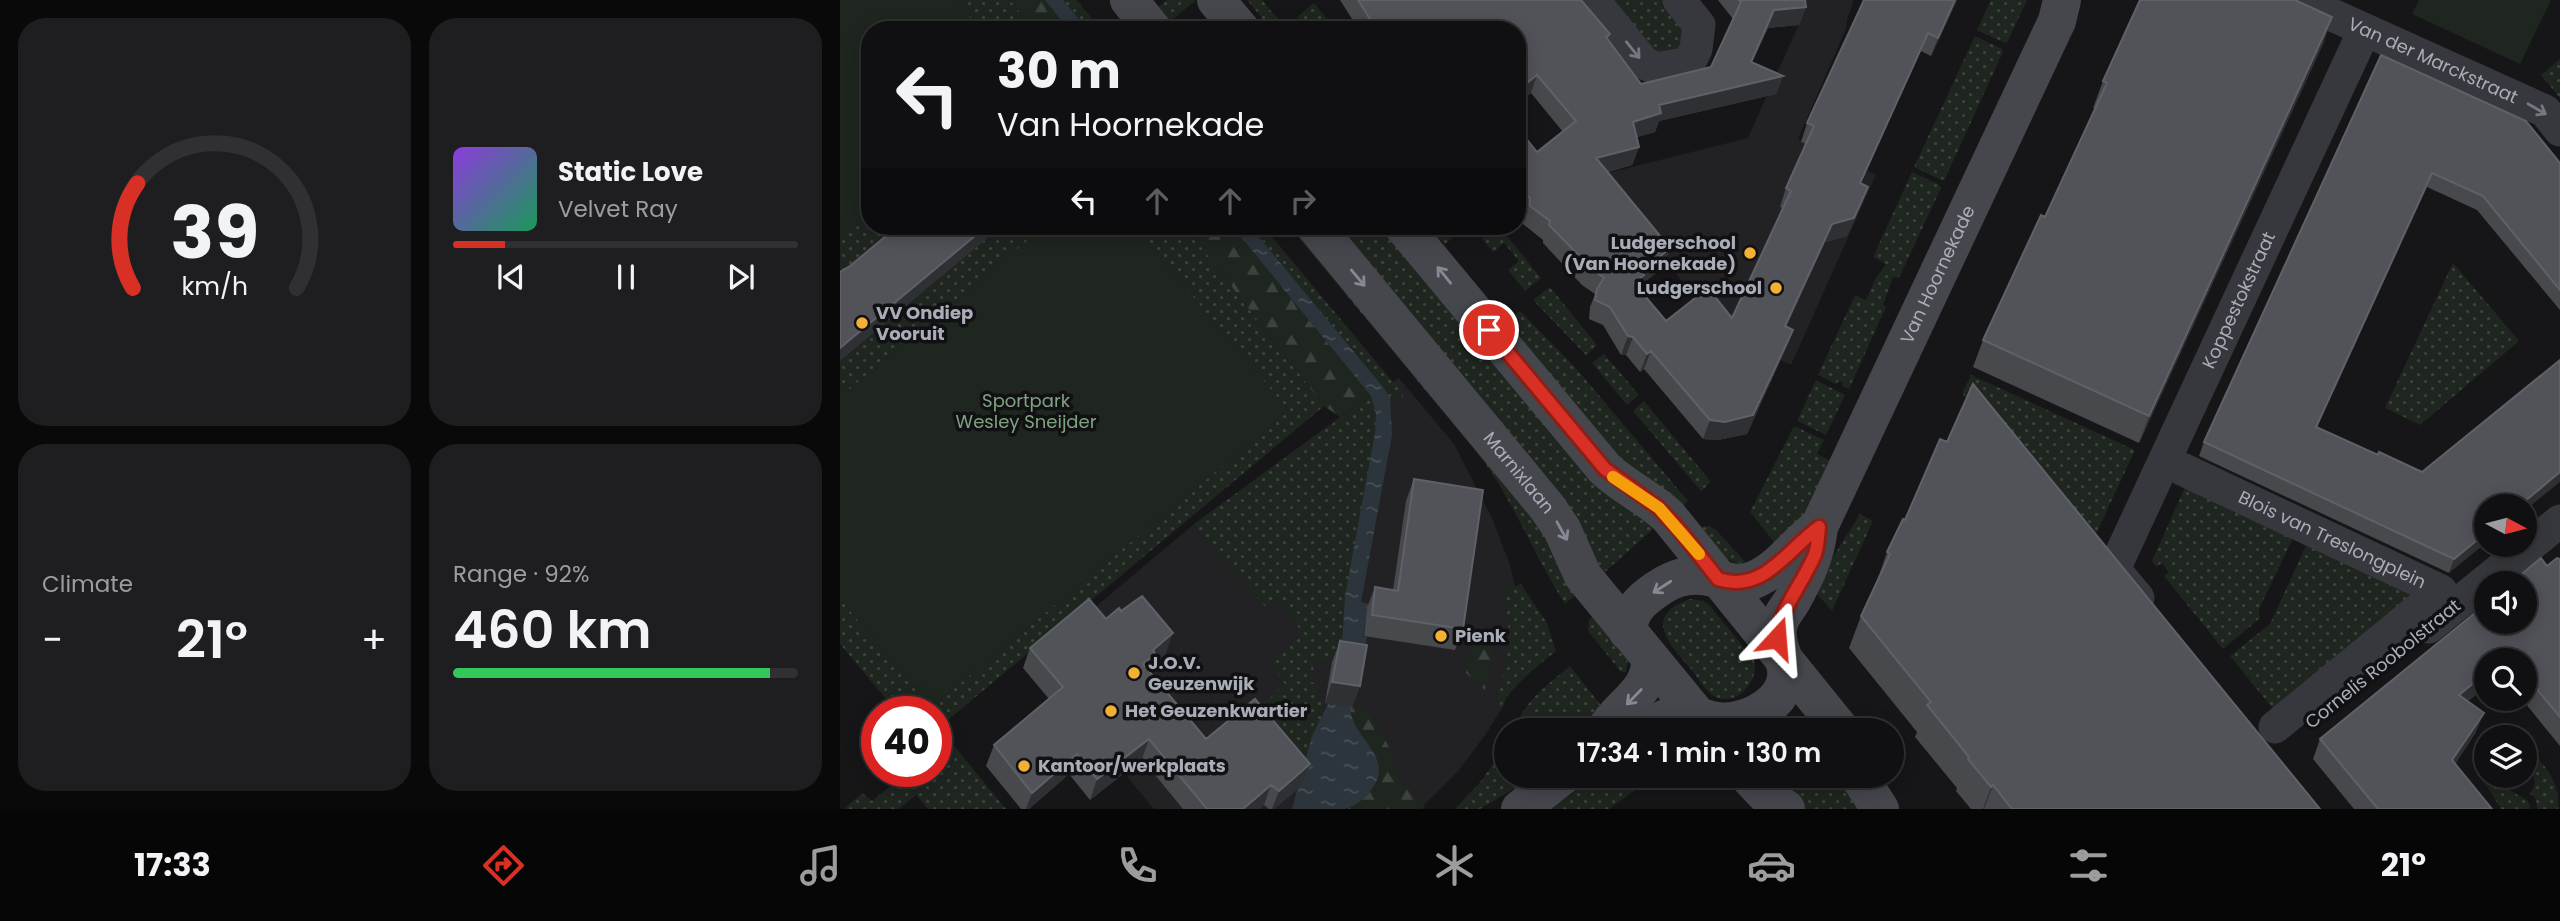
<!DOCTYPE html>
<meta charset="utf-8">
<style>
body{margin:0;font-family:Poppins,sans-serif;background:#1e1e20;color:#f1f3f6;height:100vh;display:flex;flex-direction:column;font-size:26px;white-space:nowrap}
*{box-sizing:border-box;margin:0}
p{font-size:23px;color:#9c9d9f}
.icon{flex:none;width:38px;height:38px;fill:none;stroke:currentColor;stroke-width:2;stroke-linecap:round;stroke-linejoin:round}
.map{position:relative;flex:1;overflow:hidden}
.details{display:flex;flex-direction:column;gap:18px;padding:18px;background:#09090a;width:840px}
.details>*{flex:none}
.banner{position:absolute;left:21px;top:21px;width:665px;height:214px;border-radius:28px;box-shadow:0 4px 18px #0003,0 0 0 2px #303032;background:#101012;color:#f1f3f6;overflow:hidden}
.needle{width:46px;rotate:97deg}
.controls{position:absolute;left:1634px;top:494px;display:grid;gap:14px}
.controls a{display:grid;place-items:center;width:63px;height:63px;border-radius:50%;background:#101012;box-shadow:0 4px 18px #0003,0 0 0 2px #303032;font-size:35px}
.speed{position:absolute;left:21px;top:696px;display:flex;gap:14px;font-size:35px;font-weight:700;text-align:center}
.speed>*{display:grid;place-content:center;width:91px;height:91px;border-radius:50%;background:#101012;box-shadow:0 4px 18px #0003,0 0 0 2px #303032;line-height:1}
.speed .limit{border:10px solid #d22;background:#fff;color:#111}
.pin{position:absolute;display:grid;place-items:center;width:60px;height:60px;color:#fff;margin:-30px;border:4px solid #fff;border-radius:50%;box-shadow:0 2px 7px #0007}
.me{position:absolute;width:77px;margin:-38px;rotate:19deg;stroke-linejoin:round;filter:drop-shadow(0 0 5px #0008)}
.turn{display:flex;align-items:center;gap:24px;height:147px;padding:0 21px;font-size:32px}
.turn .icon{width:91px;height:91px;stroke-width:2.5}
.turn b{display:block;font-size:49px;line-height:60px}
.lanes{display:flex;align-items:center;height:66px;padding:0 21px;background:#0003;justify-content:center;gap:35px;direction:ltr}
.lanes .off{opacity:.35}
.big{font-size:52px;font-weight:600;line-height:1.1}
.details .card{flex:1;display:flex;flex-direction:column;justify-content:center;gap:10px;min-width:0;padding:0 24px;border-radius:28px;background:#1e1e20}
.details .dial{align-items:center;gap:0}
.dial svg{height:182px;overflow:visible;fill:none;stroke:#303032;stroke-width:7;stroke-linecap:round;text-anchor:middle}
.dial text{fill:#f1f3f6;stroke:none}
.song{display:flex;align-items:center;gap:21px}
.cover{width:84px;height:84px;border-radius:10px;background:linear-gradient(135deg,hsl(270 70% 55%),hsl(150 70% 35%))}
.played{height:7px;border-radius:4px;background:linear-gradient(90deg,#d93025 15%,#303032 15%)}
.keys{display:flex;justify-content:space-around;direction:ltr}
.heat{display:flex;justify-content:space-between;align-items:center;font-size:38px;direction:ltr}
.charge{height:10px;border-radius:5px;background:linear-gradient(90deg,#34c759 92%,#303032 0)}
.details .tiles{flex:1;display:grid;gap:18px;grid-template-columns:repeat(2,1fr)}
.trip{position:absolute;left:654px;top:718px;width:410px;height:70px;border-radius:35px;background:#101012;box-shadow:0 4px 18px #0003,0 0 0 2px #303032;font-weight:600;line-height:70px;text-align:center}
.tab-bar{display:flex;height:112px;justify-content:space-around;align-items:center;background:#060607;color:#9c9d9f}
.tab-bar .icon{width:49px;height:49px}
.tab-bar .active{color:#d93025}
.tab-bar b{font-size:32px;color:#f1f3f6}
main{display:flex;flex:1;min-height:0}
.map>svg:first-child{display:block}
.built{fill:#222225}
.grass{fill:url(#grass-dots)}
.forest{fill:url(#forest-firs)}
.garden{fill:#1e261f}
.water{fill:url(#water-ripples)}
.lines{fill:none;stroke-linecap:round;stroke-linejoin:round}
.street{stroke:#37383d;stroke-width:33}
.secondary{stroke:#45474d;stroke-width:38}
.wall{fill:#47494d}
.shaded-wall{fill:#2f3033}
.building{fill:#525359;stroke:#5f6168;stroke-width:2}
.oneway{stroke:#757881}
.oneway2{stroke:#858993}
.route-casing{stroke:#8d1f18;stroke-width:18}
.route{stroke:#d93025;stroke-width:12}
.slow{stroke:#f59e0b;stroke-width:12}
.poi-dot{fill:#f2b134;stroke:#111113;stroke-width:2.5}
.labels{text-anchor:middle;stroke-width:7;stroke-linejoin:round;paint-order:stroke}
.street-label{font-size:18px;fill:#a8adb8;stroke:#111113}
.poi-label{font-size:18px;font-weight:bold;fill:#a8adb8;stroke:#111113;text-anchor:start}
.park-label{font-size:18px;fill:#7fa381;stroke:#111113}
</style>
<main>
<section class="details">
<div class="tiles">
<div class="card dial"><svg viewBox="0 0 100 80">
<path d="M14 69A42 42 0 1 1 86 69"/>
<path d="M14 69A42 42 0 0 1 16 23" stroke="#d93025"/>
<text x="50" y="56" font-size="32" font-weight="700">39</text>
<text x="50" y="72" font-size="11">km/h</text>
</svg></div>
<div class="card">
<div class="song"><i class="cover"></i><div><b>Static Love</b><p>Velvet Ray</p></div></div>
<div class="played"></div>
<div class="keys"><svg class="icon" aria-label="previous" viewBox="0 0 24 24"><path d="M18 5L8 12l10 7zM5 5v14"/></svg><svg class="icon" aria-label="pause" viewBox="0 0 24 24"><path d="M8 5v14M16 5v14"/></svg><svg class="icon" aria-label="next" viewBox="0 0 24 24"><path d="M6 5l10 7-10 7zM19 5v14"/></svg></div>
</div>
<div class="card"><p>Climate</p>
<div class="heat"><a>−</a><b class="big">21°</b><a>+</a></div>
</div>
<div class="card"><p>Range · 92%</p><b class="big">460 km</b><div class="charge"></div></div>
</div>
</section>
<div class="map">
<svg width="1720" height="809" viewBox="0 0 1720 809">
<defs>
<pattern id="grass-dots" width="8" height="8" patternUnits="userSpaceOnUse" patternTransform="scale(1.75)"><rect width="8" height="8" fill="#1e261f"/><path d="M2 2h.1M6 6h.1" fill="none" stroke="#3c433d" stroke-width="1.8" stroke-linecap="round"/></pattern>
<pattern id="forest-firs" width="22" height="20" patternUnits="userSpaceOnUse" patternTransform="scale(1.75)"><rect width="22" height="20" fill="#1e261f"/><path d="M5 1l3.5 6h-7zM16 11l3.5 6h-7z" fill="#3c433d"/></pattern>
<pattern id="water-ripples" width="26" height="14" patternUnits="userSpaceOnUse" patternTransform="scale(1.75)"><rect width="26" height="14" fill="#2c353c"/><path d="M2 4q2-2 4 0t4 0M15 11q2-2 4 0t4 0" fill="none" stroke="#485056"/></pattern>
</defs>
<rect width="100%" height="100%" fill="#161618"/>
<path class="built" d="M957 0H1014L1007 19 1006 29 958 139 1036 175 951 365 886 335 756 176 908 138 959 24Z
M559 378 614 444 652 518 669 562 678 597 675 665 664 705 646 734 619 770 580 809H314L284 773 279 777 195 676 183 668 354 524 500 417Z"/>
<path class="grass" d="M0 0H170L193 30H30V226H345L484 406 96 730V712H57L0 644Z
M223 0H237L261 30H248Z
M327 0H356L321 29 310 14Z
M407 0H422L440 22 431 29Z
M769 0H822L846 29 841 49 820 56Z
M1151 0H1187L1168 41 1165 43 1137 30Z
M474 3 496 30H468L457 17Z
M1135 36 1162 49 1163 52 1105 179 1101 180 1074 167Z
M1720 59V98L1701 75Z
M1072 172 1098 184 1101 188 1059 278 1053 277 1043 305 1046 307 1009 389 1002 386 1003 383 999 381 996 384 978 375 1015 295 1026 300 1036 278 1046 264 1033 257Z
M410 226H423L563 394V398H550L543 387Z
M449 226H465L681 486 742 589 725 604C695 557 675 505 643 460Z
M486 226H552L820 523 757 579Z
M583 226H609L616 235 605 244Z
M659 226 701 278 685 291 668 270 679 261 664 243 653 252 642 239Z
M1613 263 1679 341 1580 425 1545 408Z
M710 287 757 345 746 355 693 300Z
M680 311 734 366 848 501 835 513 737 424 669 320Z
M764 354 799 395 787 405 752 363Z
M1131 375 1295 450 1250 547 1122 393Z
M976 380 1005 395 986 435 957 421Z
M531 396 536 414 535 433 502 643 495 663V653L492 654 490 661 475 659 471 682 477 684 475 701 484 702 482 712 485 713 472 736 459 778 411 716 445 684 431 665 462 635 456 622 437 599 426 608 354 524Z
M804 401 871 482 861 491 793 411Z
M954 426 984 440 977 454 991 461 975 499 940 549 910 512Z
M1345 487 1453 538 1419 609 1420 618 1383 649 1324 576 1329 572 1322 563 1316 567 1312 561Z
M1020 514 1033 521 992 611 973 589Z
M869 526 876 530 907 564C882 564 874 545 861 527Z
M1469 539 1587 594 1439 716 1390 656 1430 624Z
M681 584 707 623 716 651C695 668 674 684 660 707L656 704 670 643 665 590Z
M850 599 864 601 870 606 914 660C920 679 898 707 876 697 866 693 858 678 851 669 830 645 801 616 850 599Z
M758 611 788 658 786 672H781L748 631 749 620Z
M730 666 763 708 745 730H679L676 726C685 700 710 683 730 666Z
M666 744 667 775H686L689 780 640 809H615L642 780Z
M115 747 166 809H88L76 795 59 809H4L22 793 32 801 57 781 65 783 81 772H96V761Z
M1685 748C1705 762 1720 782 1718 809H1697L1696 799 1690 793C1698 784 1695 773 1685 768Z
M1639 759 1647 765V775H1664L1669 790 1687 800 1690 805 1689 809H1661L1643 780Z
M759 775H816L769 809H710Z
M922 775H1007L1031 809H960Z"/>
<path class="forest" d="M170 0H205L229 30H193Z
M345 226H392L531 396 500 417 484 406Z
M634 629 656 634 645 690 626 673Z
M510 707 524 708 540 729 554 758V776L585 807 582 809H504C516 805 528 797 534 786 552 755 511 736 510 707Z"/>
<path class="garden" d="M0 0H116L141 30H30V216L0 241Z
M1579 0H1711L1680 64 1572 14Z
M205 226H294L449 411 91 708 0 599V397Z"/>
<path class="water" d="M205 0H223L248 30H229Z
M392 226H410L543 387 550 398 552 435 521 602 528 604 523 636 527 637 523 658 502 643 505 596 535 433 536 414 531 396Z
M488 704 510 707C511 739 557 756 531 790 525 799 515 806 504 809H452L472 736Z"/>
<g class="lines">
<g class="street">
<path d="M753 0 804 63 817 69 849 63 856 49 859 25 839 0"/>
<path id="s1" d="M1459 0 1705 111 1720 130"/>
<path id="s2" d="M1342 469 1601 591 1435 727"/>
<path id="s3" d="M1298 598 1274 569 1524 31"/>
<path d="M1589 627 1720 521"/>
</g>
<g class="secondary">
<path d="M289 0 313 30"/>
<path d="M376 0 401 30"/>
<path id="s4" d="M475 226 707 507 722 529 743 576 867 727"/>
<path d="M563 226 765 469C784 487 808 497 828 516L1001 730"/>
<path d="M788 632C789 615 796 605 809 595 827 581 845 572 868 577 885 580 899 587 916 579 941 568 957 542 979 527"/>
<path d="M765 730C780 704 812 692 810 658"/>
<path id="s5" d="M809 730C819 722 828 714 842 714 855 713 865 720 878 721 902 724 935 709 944 686 953 663 932 646 939 624 941 615 947 609 952 601 966 575 976 556 979 527L1217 21 1222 0"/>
<path d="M907 775 927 796 946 809"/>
<path d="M1018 775 1040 809"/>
<path d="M680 809 724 775"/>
</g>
</g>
<path class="wall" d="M500 0H741L770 34 768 39 801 84 871 67 893 19 878 0H965L966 7 959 25 928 28 912 62 943 76 936 94 819 121 815 132 797 137 799 147 792 165 768 172 830 248 823 267 800 286 799 289 826 321 892 318 943 208 940 207 946 188 966 144 961 142 967 123 1117 0 1091 56 1081 51 1021 183V205L1007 236 985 242 946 327 953 330 946 348 907 434 878 440 863 439 804 369 800 372 786 355H781L763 325 749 319 750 307 755 294 742 285 703 243V240L683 224V216L677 211V127L697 152 723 132 691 93 677 104V30H519Z
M1492 17 1483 44 1299 443 1133 367 1143 340 1205 217 1255 108H1253L1263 81Z
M1541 55 1720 163V310L1637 210 1587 187 1477 427 1538 455 1582 472 1720 360 1609 573 1359 456 1364 442Z
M574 479 623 629 615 650 524 636 527 608 535 587 553 590 566 501Z
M1047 552 1480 809H1131L1116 791 1117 788 1075 737 1077 732 1009 648 1021 616 1036 584Z
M1720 559V746L1681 698H1685V660H1647V686L1628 701 1636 732 1615 764 1652 809H1514L1473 759 1480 739 1707 566Z
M266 619 326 653 311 666 309 671 366 739 470 764 463 784 434 809H429L424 805 419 809H343L302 759 250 800 229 774 189 809H181L146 766 154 745 209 699 183 668 190 648Z
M500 641 520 686 512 707 485 703 492 662Z"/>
<path class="shaded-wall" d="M1115 0H1117L1091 56 1098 38Z
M966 7 959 25 928 28 904 80 911 62 934 10Z
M1492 17 1483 44 1299 443 1309 416Z
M1088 33 1081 51 1013 201 1020 183Z
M697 75 691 93 677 104V91Z
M943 76 936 94 819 121 815 132 786 140 793 122 819 105Z
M799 147 792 165 750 176 756 158Z
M1592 173 1587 187 1471 441 1476 427Z
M1028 187 1021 205 1007 236 985 242 938 344 945 326 992 224Z
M147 226H162L0 361V348Z
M830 248 823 267 800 286 798 293 794 283 802 272Z
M953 330 946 348 907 434 878 440 863 439 870 420Z
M788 336 793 337 786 355H781Z
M811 351 804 369 800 372 807 354Z
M1720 472V482L1685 510V506H1679Z
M1647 532V542L1609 573 1614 559Z
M333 633 326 653 311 666 308 674 303 664 313 650Z
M1647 672V686L1612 714 1619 695Z
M492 682 520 686 512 707 485 703Z
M1644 713 1636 732 1605 779 1612 760Z
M309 739 302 759 250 800 257 779Z
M237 754 229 774 189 809H186L192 793Z
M470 764 463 784 434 809H432L439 791Z
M431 785 424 805 419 809H403Z
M1153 785 1144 809H1143L1151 787Z"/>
<path class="building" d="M518 0H741L770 34 766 37 801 84 871 67 901 2 899 0H965L966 7 934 10 911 62 943 76 819 105 821 113 793 122 799 147 756 158 830 248 802 272 804 275 794 283 826 321 868 288 892 318 951 191 946 188 974 126 967 123 1024 0H1115L1098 38 1088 33 1020 183 1028 187 1014 218 992 224 945 326 953 330 913 415 885 422 870 420 811 351 807 354 793 337 788 336 770 307 755 300 757 289 764 278 749 266 709 225 710 221 690 206V198L677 188V127L697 152 736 121 697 75 677 91V30H537Z
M1300 0H1455L1492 17 1309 416 1143 340 1201 215 1205 217 1267 83 1263 81Z
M1541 55 1686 121 1720 163V290L1643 196 1592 173 1476 427 1538 455 1539 452 1582 472 1720 360V472L1679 506H1647V532L1614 559 1364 442Z
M58 226H147L0 348V272L10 266Z
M1133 384 1480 809H1172L1153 785 1151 787 1128 759 1129 757 1087 705 1091 702 1021 616 1050 554 1047 552 1063 519 1065 520 1100 439 1107 442Z
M574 479 643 490 623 629 532 615 535 587 558 591Z
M1701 558 1707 566 1717 558 1720 559V717L1685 675V660H1672L1668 655 1662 660H1647V672L1619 695 1644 713 1612 760 1652 809H1538L1480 739 1647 603V621H1685V583H1671Z
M302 596 333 633 313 650 315 654 303 664 366 739 415 699 470 764 439 791 431 785 403 809H367L309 739 257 779 237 754 192 793 154 745 223 687 190 648 249 599 266 619 279 608 281 611Z
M500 641 527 645 520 686 492 682Z"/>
<defs><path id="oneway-shaft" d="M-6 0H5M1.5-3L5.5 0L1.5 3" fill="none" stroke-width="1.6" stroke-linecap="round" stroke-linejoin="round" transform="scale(1.75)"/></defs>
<g class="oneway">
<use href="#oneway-shaft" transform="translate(793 50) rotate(51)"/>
<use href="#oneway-shaft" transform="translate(1697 109) rotate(30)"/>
</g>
<g class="oneway2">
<use href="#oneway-shaft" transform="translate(604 275) rotate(-129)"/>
<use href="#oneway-shaft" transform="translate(518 278) rotate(50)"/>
<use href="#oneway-shaft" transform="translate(722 531) rotate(61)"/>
<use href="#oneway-shaft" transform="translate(822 587) rotate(147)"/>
<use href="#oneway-shaft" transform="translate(794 697) rotate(134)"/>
</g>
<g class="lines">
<defs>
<path id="route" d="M649 330 765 469 819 508 842 533 878 579C923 594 947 550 979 527 978 536 978 546 975 554 966 578 936 616 937 638"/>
</defs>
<use href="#route" class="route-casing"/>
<use href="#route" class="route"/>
<path class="slow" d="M773 477 819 508 859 554"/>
</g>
<g class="poi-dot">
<circle cx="910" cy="253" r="7"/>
<circle cx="936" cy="288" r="7"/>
<circle cx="22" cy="323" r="7"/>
<circle cx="601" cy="636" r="7"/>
<circle cx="294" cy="673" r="7"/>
<circle cx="271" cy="711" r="7"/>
<circle cx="184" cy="766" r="7"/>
</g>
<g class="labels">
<g class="street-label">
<text dy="6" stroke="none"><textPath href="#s1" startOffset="147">Van der Marckstraat</textPath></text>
<text dy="6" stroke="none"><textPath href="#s5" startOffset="602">Van Hoornekade</textPath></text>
<text dy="6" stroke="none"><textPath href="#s3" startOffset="334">Koppestokstraat</textPath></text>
<text dy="6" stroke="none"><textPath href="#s4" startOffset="320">Marnixlaan</textPath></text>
<text dy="6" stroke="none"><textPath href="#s2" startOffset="166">Blois van Treslongplein</textPath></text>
<text transform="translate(1543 664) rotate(-39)" y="6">Cornelis Roobolstraat</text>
</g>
<g class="poi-label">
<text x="896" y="249" text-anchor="end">Ludgerschool<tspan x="896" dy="21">(Van Hoornekade)</tspan></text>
<text x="922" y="294" text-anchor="end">Ludgerschool</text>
<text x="36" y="319">VV Ondiep<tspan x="36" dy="21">Vooruit</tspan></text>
<text x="615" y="642">Pienk</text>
<text x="308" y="669">J.O.V.<tspan x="308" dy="21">Geuzenwijk</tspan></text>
<text x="285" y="717">Het Geuzenkwartier</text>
<text x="198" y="772">Kantoor/werkplaats</text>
</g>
<g class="park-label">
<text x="186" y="407">Sportpark<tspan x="186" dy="21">Wesley Sneijder</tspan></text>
</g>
</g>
</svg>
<div class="controls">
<a><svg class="needle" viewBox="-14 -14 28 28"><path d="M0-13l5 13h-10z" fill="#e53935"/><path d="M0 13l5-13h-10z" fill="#9c9d9f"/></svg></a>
<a><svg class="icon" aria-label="sound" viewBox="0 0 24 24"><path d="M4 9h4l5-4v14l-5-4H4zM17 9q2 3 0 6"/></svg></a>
<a><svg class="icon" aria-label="search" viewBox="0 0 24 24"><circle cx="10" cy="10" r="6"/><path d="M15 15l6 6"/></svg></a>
<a><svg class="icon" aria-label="layers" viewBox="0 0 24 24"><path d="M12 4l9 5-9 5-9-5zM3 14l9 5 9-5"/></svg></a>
</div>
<div class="speed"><div class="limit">40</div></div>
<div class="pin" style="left:649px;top:330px;background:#d93025"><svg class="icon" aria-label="arrive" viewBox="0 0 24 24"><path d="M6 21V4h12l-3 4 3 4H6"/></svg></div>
<svg class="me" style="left:937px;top:638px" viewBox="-20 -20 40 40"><path d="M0-17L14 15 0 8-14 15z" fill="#d93025" stroke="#fff" stroke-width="4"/></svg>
<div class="trip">17:34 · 1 min · 130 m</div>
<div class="banner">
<div class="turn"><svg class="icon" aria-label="left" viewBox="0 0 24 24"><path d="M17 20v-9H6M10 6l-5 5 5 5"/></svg><div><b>30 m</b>Van Hoornekade</div></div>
<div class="lanes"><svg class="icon" aria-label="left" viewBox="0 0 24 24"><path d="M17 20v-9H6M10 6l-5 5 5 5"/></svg><svg class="icon off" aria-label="ahead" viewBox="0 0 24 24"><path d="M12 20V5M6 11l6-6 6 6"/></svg><svg class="icon off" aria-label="ahead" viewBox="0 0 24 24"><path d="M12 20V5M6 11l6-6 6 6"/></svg><svg class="icon off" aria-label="right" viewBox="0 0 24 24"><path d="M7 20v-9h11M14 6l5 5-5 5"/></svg></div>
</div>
</div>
</main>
<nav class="tab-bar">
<b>17:33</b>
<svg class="icon active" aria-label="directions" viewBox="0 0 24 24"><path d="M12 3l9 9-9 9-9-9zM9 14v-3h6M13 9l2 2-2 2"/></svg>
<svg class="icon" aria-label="music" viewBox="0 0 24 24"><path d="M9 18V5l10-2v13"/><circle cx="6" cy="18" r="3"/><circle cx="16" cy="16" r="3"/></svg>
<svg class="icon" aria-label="phone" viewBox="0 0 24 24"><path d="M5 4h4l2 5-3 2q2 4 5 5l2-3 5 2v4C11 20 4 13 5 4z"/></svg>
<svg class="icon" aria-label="climate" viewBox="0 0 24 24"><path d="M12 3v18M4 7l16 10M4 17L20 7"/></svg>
<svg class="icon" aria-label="car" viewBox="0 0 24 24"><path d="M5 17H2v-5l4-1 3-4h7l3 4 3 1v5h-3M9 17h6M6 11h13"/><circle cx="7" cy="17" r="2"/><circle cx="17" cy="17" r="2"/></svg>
<svg class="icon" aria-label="filters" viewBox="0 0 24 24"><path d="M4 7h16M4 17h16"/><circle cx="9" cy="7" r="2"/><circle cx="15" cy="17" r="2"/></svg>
<b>21°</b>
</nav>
